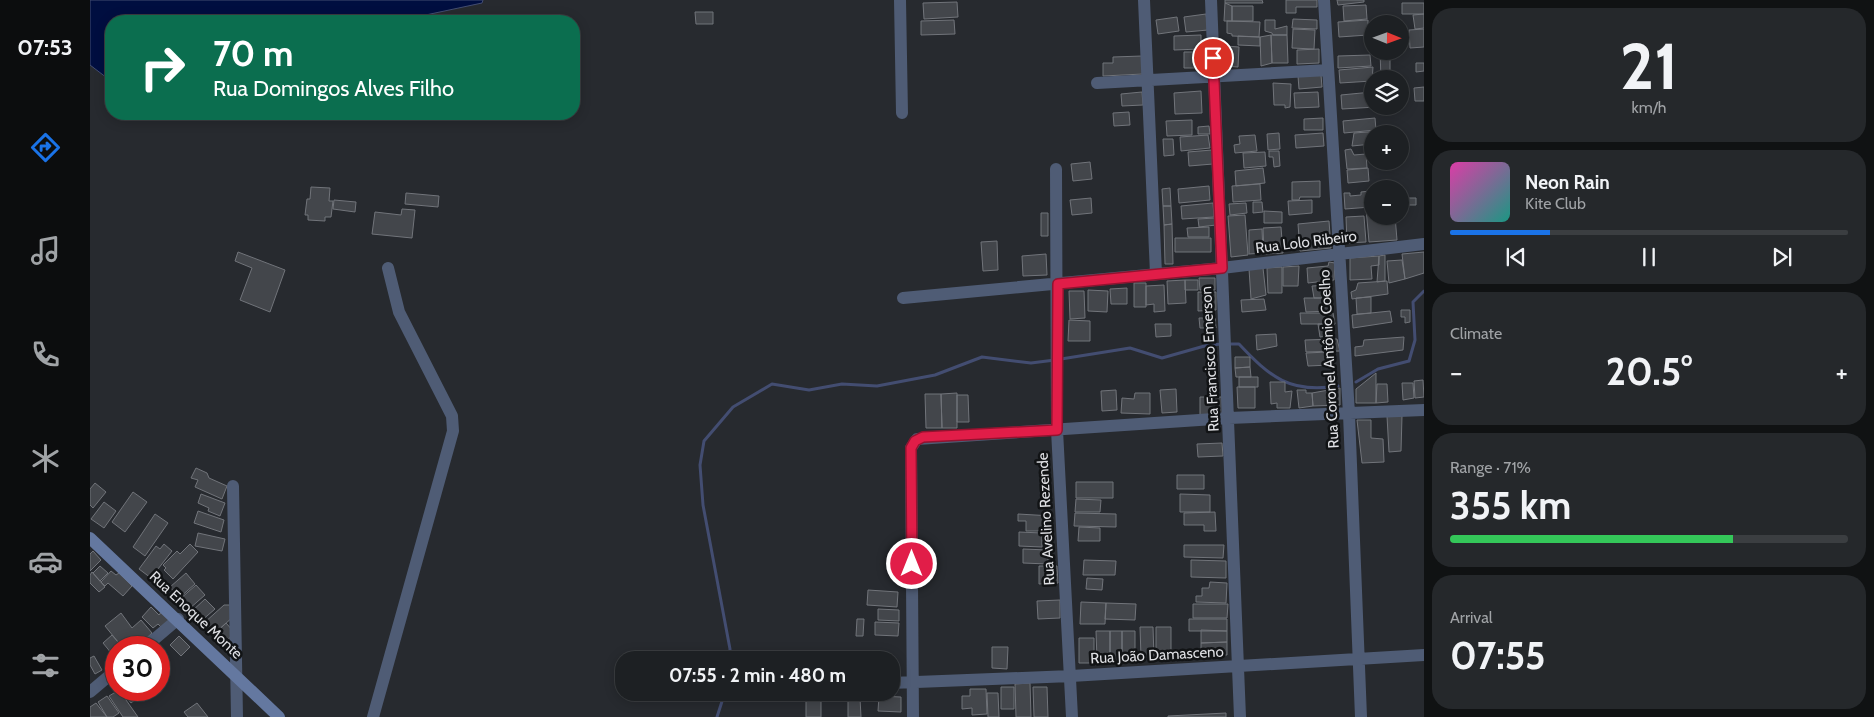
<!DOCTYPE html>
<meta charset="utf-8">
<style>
body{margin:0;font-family:Cabin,sans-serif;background:#25282b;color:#f1f3f6;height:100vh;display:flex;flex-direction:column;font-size:19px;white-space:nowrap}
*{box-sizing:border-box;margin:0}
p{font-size:16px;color:#a0a3a6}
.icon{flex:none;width:28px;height:28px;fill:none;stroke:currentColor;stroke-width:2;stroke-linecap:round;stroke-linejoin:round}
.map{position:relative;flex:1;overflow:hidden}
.sheet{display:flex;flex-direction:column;gap:8px;padding:8px;background:#101213;width:450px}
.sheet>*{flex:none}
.top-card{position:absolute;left:15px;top:15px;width:475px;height:105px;border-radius:20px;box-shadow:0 2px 12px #0003,0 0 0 1px #3b3e41;background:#0b6e4f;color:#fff;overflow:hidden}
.needle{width:32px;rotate:91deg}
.fabs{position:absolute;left:1274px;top:15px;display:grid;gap:10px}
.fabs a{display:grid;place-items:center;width:45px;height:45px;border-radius:50%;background:#1d2023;box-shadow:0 2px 12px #0003,0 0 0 1px #3b3e41;font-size:25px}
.speed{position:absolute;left:15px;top:636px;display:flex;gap:10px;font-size:25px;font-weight:700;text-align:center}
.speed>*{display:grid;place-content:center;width:65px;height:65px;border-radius:50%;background:#1d2023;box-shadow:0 2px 12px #0003,0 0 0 1px #3b3e41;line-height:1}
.speed .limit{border:8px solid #d22;background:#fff;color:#111}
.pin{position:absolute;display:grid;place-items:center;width:42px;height:42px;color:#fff;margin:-21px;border:2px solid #fff;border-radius:50%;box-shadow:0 1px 5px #0007}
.me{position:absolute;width:55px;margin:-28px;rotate:0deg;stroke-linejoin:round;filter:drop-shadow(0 0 4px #0008)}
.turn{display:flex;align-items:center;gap:18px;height:105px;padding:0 25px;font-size:22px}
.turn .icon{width:65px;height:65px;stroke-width:2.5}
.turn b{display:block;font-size:35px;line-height:42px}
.big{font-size:38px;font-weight:700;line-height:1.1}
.sheet .card{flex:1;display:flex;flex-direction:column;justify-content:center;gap:8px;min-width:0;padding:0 18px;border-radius:20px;background:#25282b}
.sheet .dial{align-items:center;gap:0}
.dial b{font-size:65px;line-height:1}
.song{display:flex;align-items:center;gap:15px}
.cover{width:60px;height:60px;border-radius:8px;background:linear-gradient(135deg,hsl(320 70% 55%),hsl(170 70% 35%))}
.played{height:5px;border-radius:2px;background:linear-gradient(90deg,#1a73e8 25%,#3b3e41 25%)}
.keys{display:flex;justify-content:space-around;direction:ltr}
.heat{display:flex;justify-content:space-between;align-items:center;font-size:28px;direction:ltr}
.charge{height:8px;border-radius:4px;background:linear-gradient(90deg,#34c759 71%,#3b3e41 0)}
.trip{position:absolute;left:525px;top:651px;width:285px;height:50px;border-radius:20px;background:#1d2023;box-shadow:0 2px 12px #0003,0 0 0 1px #3b3e41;font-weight:700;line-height:50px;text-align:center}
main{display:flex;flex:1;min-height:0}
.tab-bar{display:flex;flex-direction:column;width:90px;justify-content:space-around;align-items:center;background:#0c0d0e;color:#a0a3a6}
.tab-bar .icon{width:35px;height:35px}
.tab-bar .selected{color:#1a73e8}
.tab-bar b{font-size:22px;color:#f1f3f6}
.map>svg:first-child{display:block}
.water{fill:#000e40;stroke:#434d71}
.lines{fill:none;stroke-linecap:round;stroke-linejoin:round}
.stream{stroke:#434d71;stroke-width:3}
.building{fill:#43464b;stroke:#71747a}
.street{stroke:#4f5c75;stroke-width:12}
.secondary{stroke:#6478a0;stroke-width:12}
.route-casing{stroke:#92132f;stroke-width:12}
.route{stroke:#e11d48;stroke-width:9}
.labels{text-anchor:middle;stroke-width:5;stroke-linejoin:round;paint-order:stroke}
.street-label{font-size:15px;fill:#dedfe3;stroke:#111315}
</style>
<main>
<nav class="tab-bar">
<b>07:53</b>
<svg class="icon selected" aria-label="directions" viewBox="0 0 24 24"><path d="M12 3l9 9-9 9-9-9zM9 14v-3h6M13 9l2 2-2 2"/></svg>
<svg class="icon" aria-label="music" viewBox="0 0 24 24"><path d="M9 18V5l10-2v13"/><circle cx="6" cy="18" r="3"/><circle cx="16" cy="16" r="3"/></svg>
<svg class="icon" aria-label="phone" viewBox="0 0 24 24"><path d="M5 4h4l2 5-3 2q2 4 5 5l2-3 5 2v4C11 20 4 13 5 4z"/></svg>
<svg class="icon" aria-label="climate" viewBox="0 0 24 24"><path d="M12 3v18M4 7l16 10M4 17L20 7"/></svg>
<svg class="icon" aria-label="car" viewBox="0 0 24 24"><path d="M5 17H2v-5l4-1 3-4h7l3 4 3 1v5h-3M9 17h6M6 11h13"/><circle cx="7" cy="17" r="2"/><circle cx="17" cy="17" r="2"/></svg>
<svg class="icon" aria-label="filters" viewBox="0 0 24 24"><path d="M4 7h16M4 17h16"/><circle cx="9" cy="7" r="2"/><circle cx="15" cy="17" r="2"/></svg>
</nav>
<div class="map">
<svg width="1334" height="717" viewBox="0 0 1334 717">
<rect width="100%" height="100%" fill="#272a2f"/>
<path class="water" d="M0 0H393L392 3 331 16 325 21H21V81L0 65Z"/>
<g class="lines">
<path class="stream" d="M1139 344H1149C1180 377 1200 394 1248 386
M971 359 1040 348 1072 358 1118 345 1133 344
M1266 382 1288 369 1319 361 1325 340 1323 302 1334 291
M639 660 640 649 613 505 610 465 614 441 643 407 682 384 719 390 752 384 787 386 845 375 892 357 941 363 965 360
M627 717 635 692"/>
</g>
<path class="building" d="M1135 0H1172L1173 3H1135Z
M1196 0H1227V7H1206V13H1196Z
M1247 0H1274V2L1248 5Z
M867 2 868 17 834 19 833 3Z
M1135 3 1142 6V21H1134Z
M1312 3H1334V14H1312Z
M1276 5 1277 19 1254 21 1253 6Z
M1142 6H1163V21H1142Z
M605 12H623V24H606Z
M1116 14 1118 30 1096 32 1094 17Z
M1334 14V28L1325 29 1323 15Z
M1087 17 1089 31 1068 34 1066 20Z
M1203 19 1227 20V29L1202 28Z
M864 20 865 34 831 35V21Z
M1175 20H1185V29L1197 26V35H1183L1182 33 1175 31Z
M1278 20V35L1249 37 1248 22Z
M1137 21 1170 22 1169 37 1142 36V34L1137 33Z
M1203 29 1225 30 1224 49 1202 48Z
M1334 29V47L1320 48 1319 30Z
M1111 35V49L1084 50V36Z
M1181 35H1197L1198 63H1182Z
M1181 35 1182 63 1171 66 1170 37Z
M1148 36 1170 37V46L1148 45Z
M1136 46 1149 47 1148 67 1135 66Z
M1229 49V63L1207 64V50Z
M1290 51H1300V79H1291Z
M1094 52H1115V68H1094Z
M1280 55 1281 66 1248 68V56Z
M1052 56 1053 74 1013 76V63H1023V57Z
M1326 63H1334V71L1326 72Z
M1283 67 1282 81 1250 83 1249 70Z
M1231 75 1232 87 1209 89 1208 76Z
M1183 83 1201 84 1200 107 1195 108V105H1184Z
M1334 87V101H1325L1324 88Z
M1111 91 1112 113 1085 114 1084 93Z
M1052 92 1053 105 1032 106 1031 94Z
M1228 92 1229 107 1205 108 1204 93Z
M1282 92V106L1286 107 1252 109 1251 95Z
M1039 112 1040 125 1024 126 1023 113Z
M1233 118V130H1214V119Z
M1285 118 1286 130 1254 133 1253 121Z
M1102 120V135L1077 136 1076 121Z
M1119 126 1120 134H1108V127Z
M1291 131V134H1282V144L1262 146 1264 133Z
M1189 133 1190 149 1178 150 1177 134Z
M1233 133 1234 146 1206 148 1205 135Z
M1118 135 1120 148 1091 151 1090 137Z
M1165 135 1167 151 1145 153 1144 145 1150 144 1149 136Z
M1073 139H1083L1084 155 1074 156Z
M1261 149 1264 155 1276 154 1277 168 1257 169 1255 150Z
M1122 150 1123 164 1099 166 1098 152Z
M1179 151H1189L1190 166 1184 167 1183 157H1179Z
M1175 152 1176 166 1154 168 1153 153Z
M1000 162 1002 179 983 181 981 164Z
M1173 168 1175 183 1146 186 1145 171Z
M1278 168 1279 181 1258 183 1257 170Z
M1230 181V197H1210L1209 200H1202V182Z
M1170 184 1171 200 1143 202 1142 186Z
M1119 186 1120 200 1089 203 1088 189Z
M221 187 240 188 239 201H243L241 217H235V221L218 220V215H215L217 199H220Z
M1080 188 1081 206H1073L1072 189Z
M1280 191 1281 207 1255 209 1254 193H1260V196L1271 195V192Z
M316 193 349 196 348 207 315 204Z
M1001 198 1002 213 982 215 980 200Z
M1318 198H1326V205H1318Z
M244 200 266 202 265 212 243 209Z
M1222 200V213L1199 215 1198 201Z
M1163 202H1172L1173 212 1163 213Z
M1123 203 1124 217 1092 219 1091 206Z
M1156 203 1157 213 1140 215 1139 204Z
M1073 206H1081L1082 224 1074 225Z
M1282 207V216H1305L1307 240 1279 242 1276 208Z
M312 209 325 210 322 238 282 234 285 212 311 215Z
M1174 211 1192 212V223H1174Z
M951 213H958V236H951Z
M1155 215 1158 255 1141 257 1138 216Z
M1274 216 1276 242 1257 243 1256 217Z
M1125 218 1126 225 1109 227 1108 219Z
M1239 221 1241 248 1210 251 1208 224Z
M1082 224 1083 264H1075L1074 225Z
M1119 227V237H1098L1097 228Z
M1191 227 1193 253 1174 254 1173 228Z
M1172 229 1173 253 1159 254V230Z
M1085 238H1121V252H1085Z
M907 241 908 270 893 271 891 242Z
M148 252 195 270 180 312 150 300 162 268 145 261Z
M1334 252V273L1315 279 1312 254Z
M956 254 957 275 933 276 932 256Z
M1295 255V281L1287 282 1289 256Z
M1289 256V265L1281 266 1282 279 1260 280V258Z
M1312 260 1315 279 1299 283 1297 261Z
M1239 262 1245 263 1244 280 1218 283 1217 268 1238 266Z
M1209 266 1208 286H1193V267Z
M1192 267V293H1178L1177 268Z
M1173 268 1176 295 1161 299 1159 269Z
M1109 278H1125V290H1110Z
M1095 280H1108V290H1095Z
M1095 280 1096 303 1078 304 1077 281Z
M1297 281 1298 294 1262 299 1261 292 1266 290 1268 283Z
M1044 283H1056V307H1044Z
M1074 285 1075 311 1064 312V304L1056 305V286Z
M1240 285V298H1224L1222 286Z
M1037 288V304H1021L1020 289Z
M998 290 1018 291 1017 312 998 311Z
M979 291H994L995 318 980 319Z
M1108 292H1126V310L1108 311Z
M1281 297V313L1267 314 1266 298Z
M1214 298H1240V311L1216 312Z
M1174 299 1176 310 1152 312 1151 300Z
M1311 310H1320V322L1315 323V317H1311Z
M1300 311 1302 322 1263 328 1262 315Z
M1210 313H1243L1245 324H1211Z
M1109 318H1125L1126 328H1110Z
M979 320 1000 321V341H978Z
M1065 324H1081V336L1066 337Z
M1228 324H1241L1243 335 1230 337Z
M1186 334 1187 346 1167 350 1166 335Z
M1314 337 1313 350 1265 356V347L1273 346 1274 340Z
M1247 339 1250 351 1216 352 1215 340Z
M1238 352 1240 365 1218 366 1216 353Z
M1145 357H1160V367L1145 368Z
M1160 367 1161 377H1146L1145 368Z
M1286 373V403H1266V389Z
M1149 377H1168V387H1149Z
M1333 380 1334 397 1325 398 1324 381Z
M1180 382H1195V392L1202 391 1200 408H1187V403L1181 404Z
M1312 383H1323L1324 398 1313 400Z
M1287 384H1297L1298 402 1286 403Z
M1147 387H1165V408H1148Z
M1250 388V405L1223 406 1222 393Z
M1086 389 1087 412 1072 413 1070 390Z
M1026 390 1027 410 1012 411 1011 391Z
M1207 390H1216V393H1222L1223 406 1209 408Z
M867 393V428H852L851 394Z
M1045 393H1060V414L1031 413 1032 398 1044 399Z
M835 394H851L852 428H836Z
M867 395H878L879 422H867Z
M1110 397H1132L1133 415H1110Z
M1297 416H1312L1311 451 1299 452Z
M1267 420H1281V438L1293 439 1294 462 1272 463Z
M1132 443 1133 456 1108 457 1107 444Z
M106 468 117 473 119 478 137 486 132 499 105 487 108 480 101 478Z
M1087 475H1114V489H1087Z
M986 482H1023V498H986Z
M5 483 16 492 3 508 0 505V489Z
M43 492 57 502 35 532 22 522Z
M111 494 135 503 130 516 118 511 119 508 108 503Z
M1090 494 1120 495V512H1090Z
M986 499 1011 500 1010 512H985Z
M14 502 26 511 14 528 1 519Z
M108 511 134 520 131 532 104 523Z
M1125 512 1126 531H1114V525H1094V513Z
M985 513 1026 514V527L984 526Z
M65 514 78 523 55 556 43 547Z
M928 514 962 516V531H936V521H928Z
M989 527 1010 528V541H988Z
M929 532 952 533V547L929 546Z
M108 533 135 539 132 551 105 546Z
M74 544 82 551 61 578 49 569 66 546 70 549Z
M100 544 108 552 83 579 74 570 76 568 73 565 87 551 90 554Z
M1094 545H1134L1133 558 1094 557Z
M933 549 958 550V564L933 563Z
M3 551 11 560 0 571V554Z
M994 560 1026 561 1025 575H993Z
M1101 560 1136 561V578L1101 577Z
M10 566 18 573 10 581 3 573Z
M949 566H967L968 583 949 584Z
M21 571 26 575 29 573 42 586 33 596 18 583 15 586 11 582Z
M2 572 15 587 9 592 0 583V575Z
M96 573 105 584 89 598 80 587Z
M997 578 1013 579 1012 590 996 589Z
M1120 582 1137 583 1136 603 1106 602V596H1112V588H1119Z
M106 585 115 595 99 609 90 599Z
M778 590 808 592 807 607 777 605Z
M115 599 125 609 110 622 101 612Z
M970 600V618L948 619 947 601Z
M991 602 1016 603 1015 624H990Z
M1016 603 1046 604 1045 620 1015 619Z
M1103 604H1138L1137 618H1103Z
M134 605H140L144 616 124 634 114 623Z
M61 607 69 615 72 611 80 619 72 628 68 624 63 628 52 617Z
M788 609 809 610V621L788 620Z
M31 613 42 628 51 620 62 633 46 648H33L15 626Z
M767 619H774L773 636H766Z
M1099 619H1137V631H1099Z
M785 622 809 623 808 636 785 635Z
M136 623 145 633 133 644 124 634Z
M1050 627H1063L1064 657H1051Z
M1066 627H1081V657H1066Z
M1111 630 1137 631V642L1111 643Z
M1006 631H1020V660H1007Z
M1020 631H1032V660H1020Z
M1032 631H1045V660H1032Z
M22 635 33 648H26V659L13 643Z
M89 636 100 647 91 656 80 645Z
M989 638H1004V663H989Z
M1137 642V655H1111V643Z
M902 647H918L917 669 902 668Z
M4 656 12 670 5 674 0 665V658Z
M940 683 941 717H926L925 684Z
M911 687H924V709H911Z
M943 687H957L958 717H944Z
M880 689H896L897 714 882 715V708L872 709V696H880Z
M29 690 48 717H33L19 696Z
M31 690H48L51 695 41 703Z
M897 693H908L909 717H898Z
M17 696 29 713 23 717H17L8 702Z
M789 696 811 697V712L788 711Z
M770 698 771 717H758V699Z
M716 700 731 701V717H716Z
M6 703 17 717H0V707Z
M107 703 118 717H98L94 712Z
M1136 713V717H1078V716Z"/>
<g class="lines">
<path class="street" d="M810 0 812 113
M1054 0 1066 274
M1121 0 1150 717
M1234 0 1259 414 1271 717
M1007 83 1238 70
M966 169 967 430 982 717
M813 298 1132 268 1334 244
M143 486 147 717
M54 648 88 619
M801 683 981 676 1334 655
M0 692 26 670
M283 717 363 431 362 416 309 312 298 268
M823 717 821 448 827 439 1139 418 1334 410"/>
<path class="secondary" d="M0 538 189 717"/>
</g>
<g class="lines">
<defs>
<path id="route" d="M822 564 821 448 825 441 833 437 967 430 968 284 1132 268 1123 58"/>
</defs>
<use href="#route" class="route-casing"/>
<use href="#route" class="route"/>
</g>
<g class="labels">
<g class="street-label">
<text transform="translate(1216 242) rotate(-7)" y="5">Rua Lolo Ribeiro</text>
<text transform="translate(1120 359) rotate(-93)" y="5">Rua Francisco Emerson</text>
<text transform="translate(1239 359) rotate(-93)" y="5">Rua Coronel Antônio Coelho</text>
<text transform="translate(956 519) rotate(-93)" y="5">Rua Avelino Rezende</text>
<text transform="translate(106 615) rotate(43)" y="5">Rua Enoque Monte</text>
<text transform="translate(1067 655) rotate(-3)" y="5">Rua João Damasceno</text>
</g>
</g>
</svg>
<div class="fabs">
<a><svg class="needle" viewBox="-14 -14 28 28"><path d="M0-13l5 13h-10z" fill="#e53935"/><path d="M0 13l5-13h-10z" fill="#a0a3a6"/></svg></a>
<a><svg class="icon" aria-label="layers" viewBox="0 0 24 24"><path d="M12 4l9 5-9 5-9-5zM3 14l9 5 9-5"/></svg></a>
<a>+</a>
<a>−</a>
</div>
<div class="speed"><div class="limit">30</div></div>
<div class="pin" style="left:1123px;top:58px;background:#d93025"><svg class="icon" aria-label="arrive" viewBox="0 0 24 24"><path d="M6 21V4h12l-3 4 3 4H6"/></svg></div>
<svg class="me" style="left:822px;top:564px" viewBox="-20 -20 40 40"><circle r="17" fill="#e11d48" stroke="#fff" stroke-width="3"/><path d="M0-11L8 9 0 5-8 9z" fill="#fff"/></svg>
<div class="trip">07:55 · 2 min · 480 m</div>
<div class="top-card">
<div class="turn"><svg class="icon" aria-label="right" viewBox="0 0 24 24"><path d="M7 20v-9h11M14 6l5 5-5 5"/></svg><div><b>70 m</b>Rua Domingos Alves Filho</div></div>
</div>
</div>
<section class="sheet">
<div class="card dial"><b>21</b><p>km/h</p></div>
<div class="card">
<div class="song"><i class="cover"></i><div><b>Neon Rain</b><p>Kite Club</p></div></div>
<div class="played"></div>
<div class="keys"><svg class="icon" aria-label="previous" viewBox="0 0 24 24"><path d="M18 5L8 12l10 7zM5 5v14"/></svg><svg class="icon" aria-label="pause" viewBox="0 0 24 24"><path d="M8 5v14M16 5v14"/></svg><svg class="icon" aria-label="next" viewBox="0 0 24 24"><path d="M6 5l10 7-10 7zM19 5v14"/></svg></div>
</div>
<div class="card"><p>Climate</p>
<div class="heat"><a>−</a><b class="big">20.5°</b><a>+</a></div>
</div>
<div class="card"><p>Range · 71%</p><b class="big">355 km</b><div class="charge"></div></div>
<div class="card"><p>Arrival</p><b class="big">07:55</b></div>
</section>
</main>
